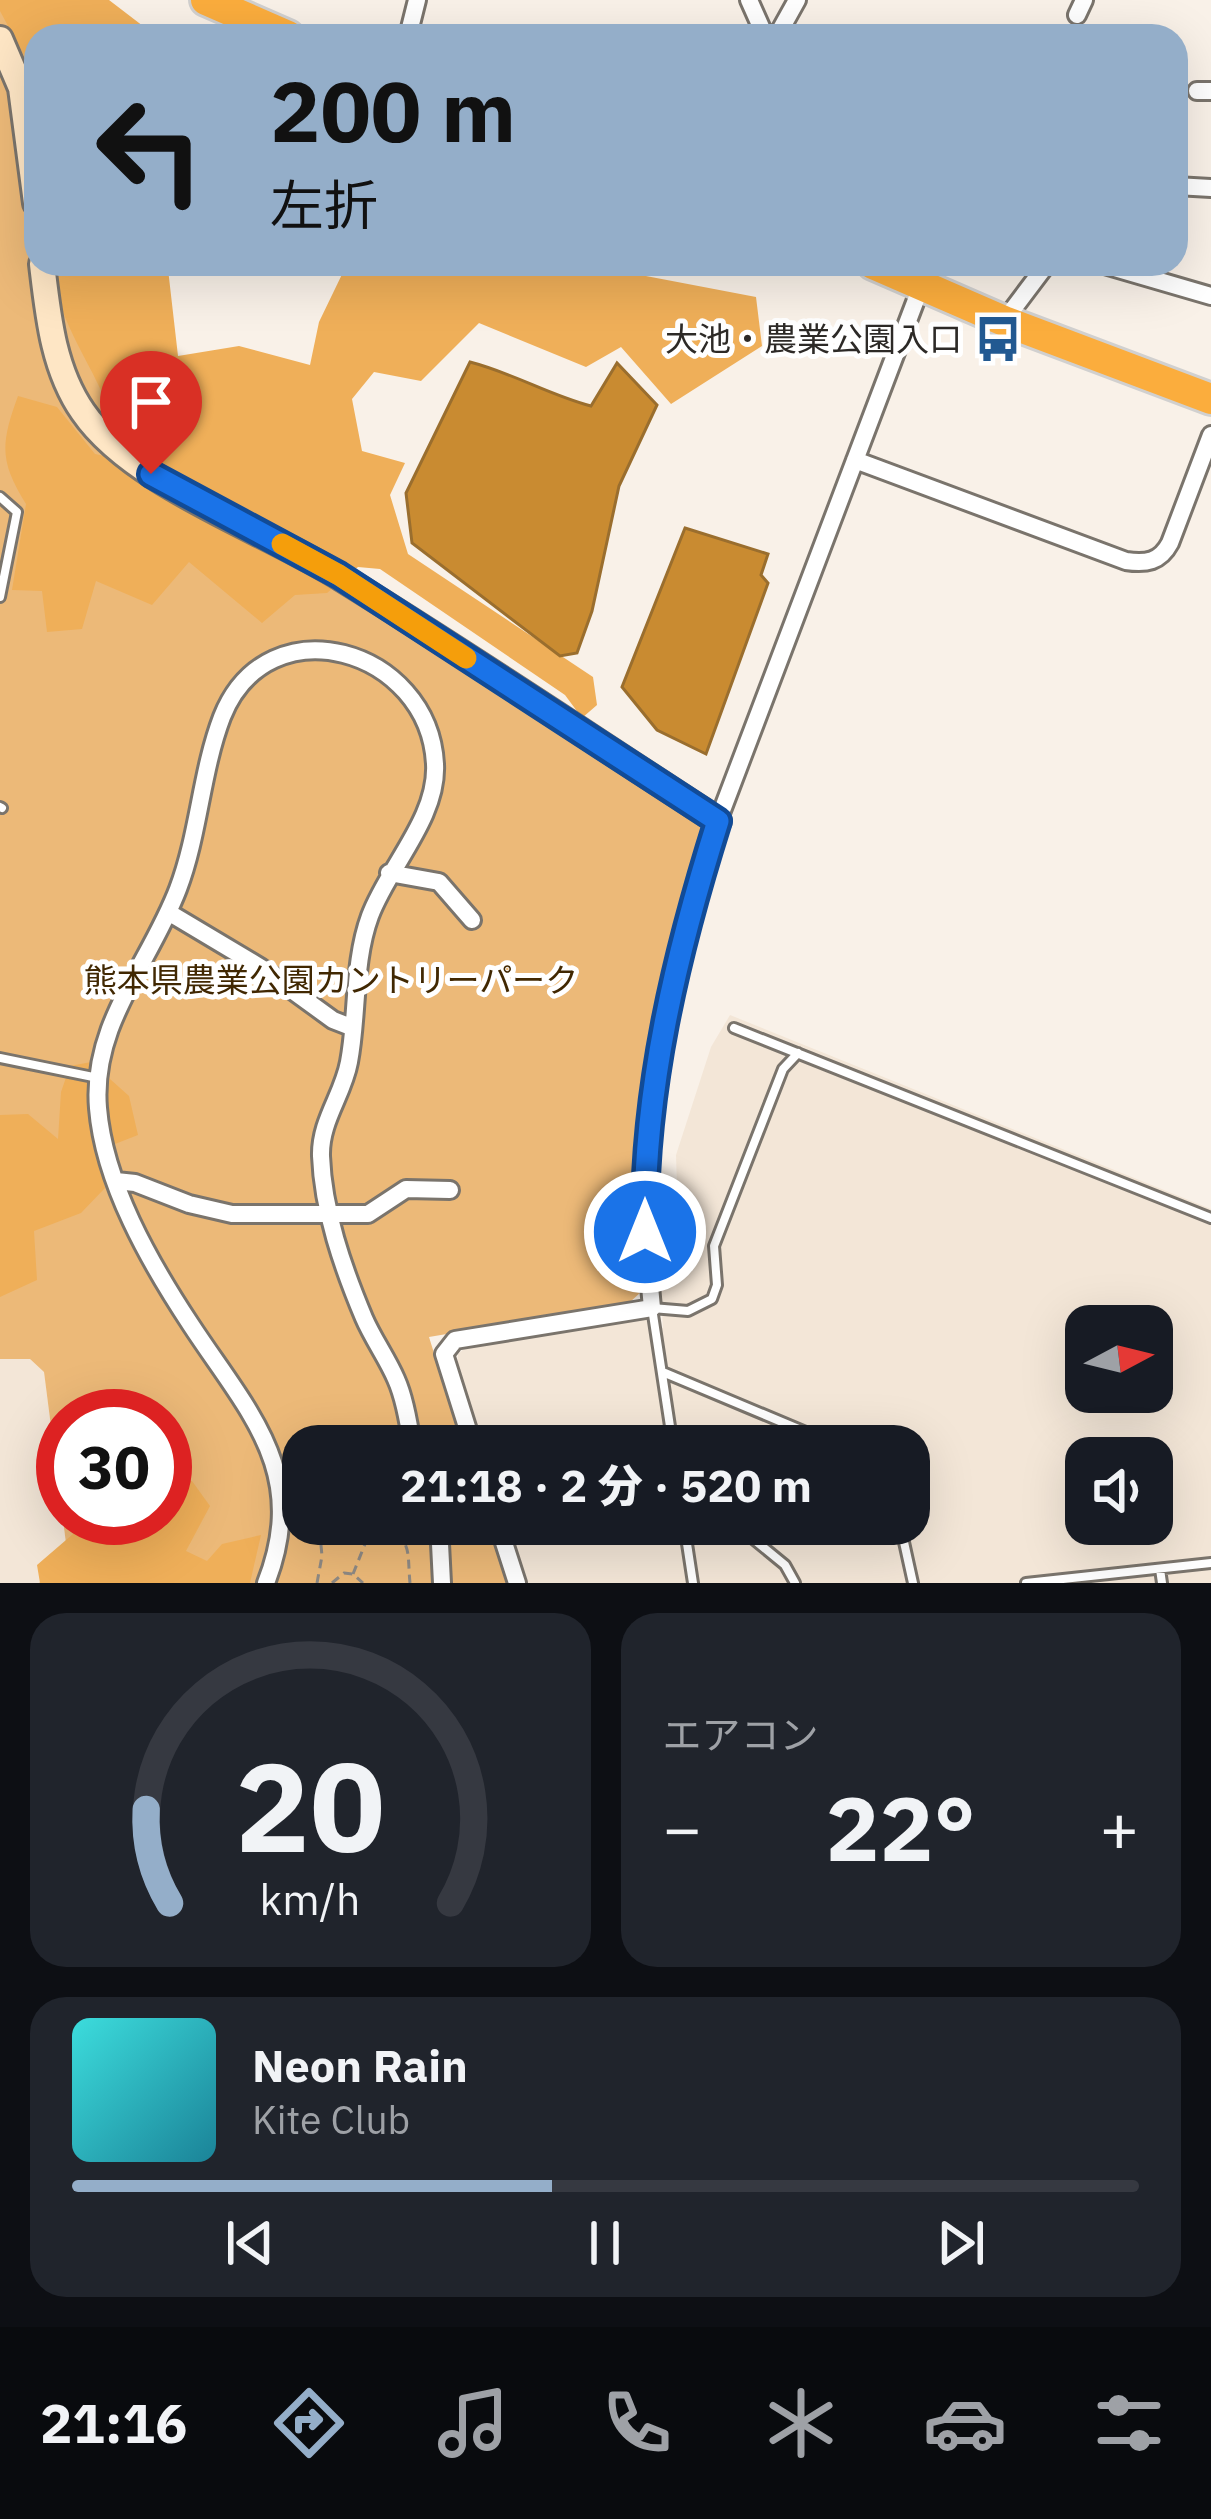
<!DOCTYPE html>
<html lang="ja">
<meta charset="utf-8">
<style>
body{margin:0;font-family:"IBM Plex Sans","Noto Sans JP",sans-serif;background:#20242c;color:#f1f3f6;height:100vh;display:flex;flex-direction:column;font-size:45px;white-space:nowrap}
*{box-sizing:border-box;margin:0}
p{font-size:39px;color:#9ea1a6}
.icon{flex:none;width:66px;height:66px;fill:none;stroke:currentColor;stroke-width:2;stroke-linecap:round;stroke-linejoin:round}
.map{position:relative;height:1583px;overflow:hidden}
.details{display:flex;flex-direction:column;gap:30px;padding:30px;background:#0d0f14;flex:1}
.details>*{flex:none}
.hud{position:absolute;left:24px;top:24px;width:1164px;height:252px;border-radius:36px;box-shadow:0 12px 48px #0002;background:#94aec9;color:#111;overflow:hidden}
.needle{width:78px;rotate:83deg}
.buttons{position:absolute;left:1065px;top:1305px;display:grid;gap:24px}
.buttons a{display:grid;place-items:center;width:108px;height:108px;border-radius:24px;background:#171b24;box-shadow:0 12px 48px #0002;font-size:60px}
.speed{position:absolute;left:36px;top:1389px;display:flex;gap:24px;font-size:60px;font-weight:700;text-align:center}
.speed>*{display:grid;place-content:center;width:156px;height:156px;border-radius:50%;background:#171b24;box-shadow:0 12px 48px #0002;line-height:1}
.speed .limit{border:18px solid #d22;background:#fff;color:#111}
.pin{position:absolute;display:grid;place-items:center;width:102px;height:102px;color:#fff;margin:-123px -51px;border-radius:50% 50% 50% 0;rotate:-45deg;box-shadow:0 0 12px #0007}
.pin .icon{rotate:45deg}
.me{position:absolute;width:132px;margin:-66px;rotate:0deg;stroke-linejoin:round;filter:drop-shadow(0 0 9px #0008)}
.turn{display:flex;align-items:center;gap:42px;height:252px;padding:0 48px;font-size:54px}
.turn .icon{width:156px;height:156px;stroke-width:2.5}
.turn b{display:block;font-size:84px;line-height:102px}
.big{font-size:90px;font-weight:800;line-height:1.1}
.details .tile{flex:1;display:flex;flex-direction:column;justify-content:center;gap:18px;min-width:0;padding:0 42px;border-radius:36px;background:#20242c}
.details .dial{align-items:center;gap:0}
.dial svg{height:312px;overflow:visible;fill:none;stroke:#363941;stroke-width:7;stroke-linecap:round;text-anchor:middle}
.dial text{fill:#f1f3f6;stroke:none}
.song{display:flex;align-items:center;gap:36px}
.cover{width:144px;height:144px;border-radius:18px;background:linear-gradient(135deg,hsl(180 70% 55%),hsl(190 70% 35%))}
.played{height:12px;border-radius:6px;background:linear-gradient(90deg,#94aec9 45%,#363941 45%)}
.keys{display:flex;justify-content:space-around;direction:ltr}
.heat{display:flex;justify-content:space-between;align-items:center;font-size:66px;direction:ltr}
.details .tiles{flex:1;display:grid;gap:30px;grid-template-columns:1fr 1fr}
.tile:last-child{grid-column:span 2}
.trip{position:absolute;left:282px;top:1425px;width:648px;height:120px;border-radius:36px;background:#171b24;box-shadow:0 12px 48px #0002;font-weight:800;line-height:120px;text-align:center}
.dock{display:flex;height:192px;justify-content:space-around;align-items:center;background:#090b0e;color:#9ea1a6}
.dock .icon{width:84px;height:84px}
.dock .active{color:#94aec9}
.dock b{font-size:54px;color:#f1f3f6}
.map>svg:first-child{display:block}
.built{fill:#f3e6d7;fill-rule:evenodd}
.green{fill:#ecb978;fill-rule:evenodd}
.forest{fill:#efaf59}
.water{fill:#c98b31;stroke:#9a6e2e;stroke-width:3}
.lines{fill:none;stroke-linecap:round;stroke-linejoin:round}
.lane-casing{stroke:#7a746c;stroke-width:14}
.street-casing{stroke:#7a746c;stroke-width:22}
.secondary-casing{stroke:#7a746c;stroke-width:30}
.highway-casing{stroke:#d1d0cf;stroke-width:36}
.path{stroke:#8f8a84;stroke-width:3;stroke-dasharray:9 6;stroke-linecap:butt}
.lane{stroke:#fff;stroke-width:8}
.street{stroke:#fff;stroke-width:16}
.secondary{stroke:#fee6c5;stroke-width:24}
.highway{stroke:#fbad3d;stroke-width:30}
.route-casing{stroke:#114b97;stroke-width:30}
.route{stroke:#1a73e8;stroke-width:21}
.slow{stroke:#f59e0b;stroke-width:21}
.labels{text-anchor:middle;stroke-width:10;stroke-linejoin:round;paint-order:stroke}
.poi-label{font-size:33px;fill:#2d2a27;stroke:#fff;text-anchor:end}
.park-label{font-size:33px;fill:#412802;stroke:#fff}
</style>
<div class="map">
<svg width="1211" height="1583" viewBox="0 0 1211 1583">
<rect width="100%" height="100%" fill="#f9f1e8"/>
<path class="built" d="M730 1015 1211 1209V1583H526L507 1524H909V1446H482L457 1371 458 1354 471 1343 645 1317 663 1328 660 1282 680 1279 676 1155 711 1047ZM1086 1326H1152V1392H1086ZM1086 1458H1152V1524H1086Z
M0 1359H30L44 1372 68 1559 39 1583H0Z"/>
<path class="green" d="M0 0 36 36V264H153L169 497 335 587 696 818 706 839 674 933 636 1172 641 1292 629 1303 429 1337 463 1446H303V1524H488L507 1583H39L68 1559 44 1372 30 1359H0ZM63 1416H165V1518H63Z"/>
<path class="forest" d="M0 0H109L156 36H36V78L0 11Z
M52 264H257L251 272 168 269 178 356 239 346 310 365 319 322 347 264H583L756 297 762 346 671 404 621 347 586 367 479 323 421 381 374 372 352 399 362 451 405 463 390 495 408 554 593 677 597 705 582 718 565 695 380 569 358 567 327 593 295 595 262 623 189 562 152 605 96 581 82 629 47 632 42 591 12 590 26 504C0 462 0 445 18 396L57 407 95 454 118 459C117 447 118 433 114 422 96 367 56 323 52 264Z
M91 1062 129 1096 138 1135 97 1151 105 1188 81 1213 34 1231 37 1280 0 1297V1115L28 1114 58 1139 61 1092 70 1066Z
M192 1481 210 1506 186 1551 207 1561 222 1544 261 1535 250 1583H40L37 1565 73 1534 71 1518H165V1487L175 1482Z"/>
<path class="water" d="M470 362C513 373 549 395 591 406L617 363 657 405 619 486 592 611 577 653 560 656 412 543 406 493Z
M685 528 768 554 761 575 768 583 706 754 657 730 622 687Z"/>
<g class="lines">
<defs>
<path id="lane" d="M0 497 17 512 0 597
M0 807 2 808
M734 1028 1211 1218
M0 1058 98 1078
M665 1373 839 1446
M673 1446 652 1308 688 1311 712 1299 717 1285 714 1246 783 1069 798 1053
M684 1524 693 1583
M735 1524 785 1565 795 1583
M900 1524 913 1583
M1160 1569 1162 1583
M1026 1583 1211 1563"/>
<path id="street" d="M749 0 765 36
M1077 15 1084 0
M408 36 417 0
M777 36 797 0
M1197 91H1211
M1176 186 1211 188
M1101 264 1211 296
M1004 321 1047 264
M855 460 1126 561C1146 564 1160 562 1170 543L1211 435
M389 873 439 882 472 920
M168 912 260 967 333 1020 351 1027
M116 1181 135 1183 189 1204 232 1214H368L406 1189 450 1190
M473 1446 444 1354 455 1340 652 1308 645 1231 644 1173 682 933 718 821 922 284
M439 1524 442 1583
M498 1524 517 1583
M266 1583C310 1471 248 1412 191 1325 150 1263 104 1183 98 1108 91 1024 150 963 178 889 199 834 201 772 222 717 268 601 429 649 435 764 438 818 388 867 370 916 353 962 358 1015 349 1062 343 1095 320 1121 321 1156 323 1211 343 1268 364 1318 373 1339 387 1358 396 1379 405 1399 409 1424 412 1446"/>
<path id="secondary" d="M0 39 21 88 36 203
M42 264C48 315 53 369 83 412 133 485 266 530 342 578 469 656 593 740 718 821"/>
<path id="highway" d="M206 0 288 36
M873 264 1004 321 1211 399"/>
</defs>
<use href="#lane" class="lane-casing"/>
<use href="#street" class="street-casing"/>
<use href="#secondary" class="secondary-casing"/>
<use href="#highway" class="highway-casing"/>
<path class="path" d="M385 1524C413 1542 407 1553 410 1583
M323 1531 350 1524
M402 1533 408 1524
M353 1574 373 1524
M317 1583 322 1556 319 1524
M332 1583 344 1573 353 1574 363 1583"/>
<use href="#lane" class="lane"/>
<use href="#street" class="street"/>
<use href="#secondary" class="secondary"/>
<use href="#highway" class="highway"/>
</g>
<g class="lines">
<defs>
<path id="route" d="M151 474 339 575 718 821C676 954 643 1091 645 1232"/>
</defs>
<use href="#route" class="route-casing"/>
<use href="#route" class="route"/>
<path class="slow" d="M282 544 339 575 466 658"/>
</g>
<defs>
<symbol id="bus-bare" viewBox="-9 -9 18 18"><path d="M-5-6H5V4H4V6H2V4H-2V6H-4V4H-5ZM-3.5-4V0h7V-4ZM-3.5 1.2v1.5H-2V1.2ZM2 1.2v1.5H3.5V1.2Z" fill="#225991" stroke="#fff" stroke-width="2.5" paint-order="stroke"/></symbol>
</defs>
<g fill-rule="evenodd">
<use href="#bus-bare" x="965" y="306" width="66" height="66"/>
</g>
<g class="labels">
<g class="poi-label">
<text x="962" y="351">大池・農業公園入口</text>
</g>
<g class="park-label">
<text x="331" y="992">熊本県農業公園カントリーパーク</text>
</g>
</g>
</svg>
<div class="buttons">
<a><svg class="needle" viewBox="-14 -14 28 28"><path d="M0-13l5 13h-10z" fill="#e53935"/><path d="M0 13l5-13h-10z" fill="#9ea1a6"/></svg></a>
<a><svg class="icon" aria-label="sound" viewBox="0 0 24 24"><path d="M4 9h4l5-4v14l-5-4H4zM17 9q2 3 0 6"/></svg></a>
</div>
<div class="speed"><div class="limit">30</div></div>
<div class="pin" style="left:151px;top:474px;background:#d93025"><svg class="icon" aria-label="arrive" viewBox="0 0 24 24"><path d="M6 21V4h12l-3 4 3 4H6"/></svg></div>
<svg class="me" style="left:645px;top:1232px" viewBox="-20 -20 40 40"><circle r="17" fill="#1a73e8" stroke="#fff" stroke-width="3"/><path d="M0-11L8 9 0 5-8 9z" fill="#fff"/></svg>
<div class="trip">21:18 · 2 分 · 520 m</div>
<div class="hud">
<div class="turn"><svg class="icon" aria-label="left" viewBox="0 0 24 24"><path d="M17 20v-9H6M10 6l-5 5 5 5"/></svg><div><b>200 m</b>左折</div></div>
</div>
</div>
<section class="details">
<div class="tiles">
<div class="tile dial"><svg viewBox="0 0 100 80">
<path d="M14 69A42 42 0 1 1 86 69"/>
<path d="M14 69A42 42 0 0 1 8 45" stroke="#94aec9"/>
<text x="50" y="56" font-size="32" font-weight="700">20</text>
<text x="50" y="72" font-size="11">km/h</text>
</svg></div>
<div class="tile"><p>エアコン</p>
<div class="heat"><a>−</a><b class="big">22°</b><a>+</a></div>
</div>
<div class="tile">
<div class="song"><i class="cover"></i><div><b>Neon Rain</b><p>Kite Club</p></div></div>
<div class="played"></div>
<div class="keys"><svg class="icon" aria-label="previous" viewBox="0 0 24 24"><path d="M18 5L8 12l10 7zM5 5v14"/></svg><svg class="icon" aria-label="pause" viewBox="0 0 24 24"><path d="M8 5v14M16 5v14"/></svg><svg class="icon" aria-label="next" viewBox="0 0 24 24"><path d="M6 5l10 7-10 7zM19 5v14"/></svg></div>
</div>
</div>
</section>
<nav class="dock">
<b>21:16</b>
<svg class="icon active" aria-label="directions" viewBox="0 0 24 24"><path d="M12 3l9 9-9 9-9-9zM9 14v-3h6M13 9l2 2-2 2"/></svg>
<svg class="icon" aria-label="music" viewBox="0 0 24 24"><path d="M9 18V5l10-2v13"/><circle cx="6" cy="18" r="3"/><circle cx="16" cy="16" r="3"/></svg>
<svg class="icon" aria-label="phone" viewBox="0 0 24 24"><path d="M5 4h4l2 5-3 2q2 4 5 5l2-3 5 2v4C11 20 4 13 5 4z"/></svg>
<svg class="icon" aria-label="climate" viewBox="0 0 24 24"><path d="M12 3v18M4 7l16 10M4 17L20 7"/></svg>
<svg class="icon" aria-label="car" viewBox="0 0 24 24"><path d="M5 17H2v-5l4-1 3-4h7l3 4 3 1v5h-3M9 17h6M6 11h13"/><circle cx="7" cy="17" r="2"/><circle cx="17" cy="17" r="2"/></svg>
<svg class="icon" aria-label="filters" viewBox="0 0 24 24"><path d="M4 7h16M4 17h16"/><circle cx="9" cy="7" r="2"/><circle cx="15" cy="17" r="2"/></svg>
</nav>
